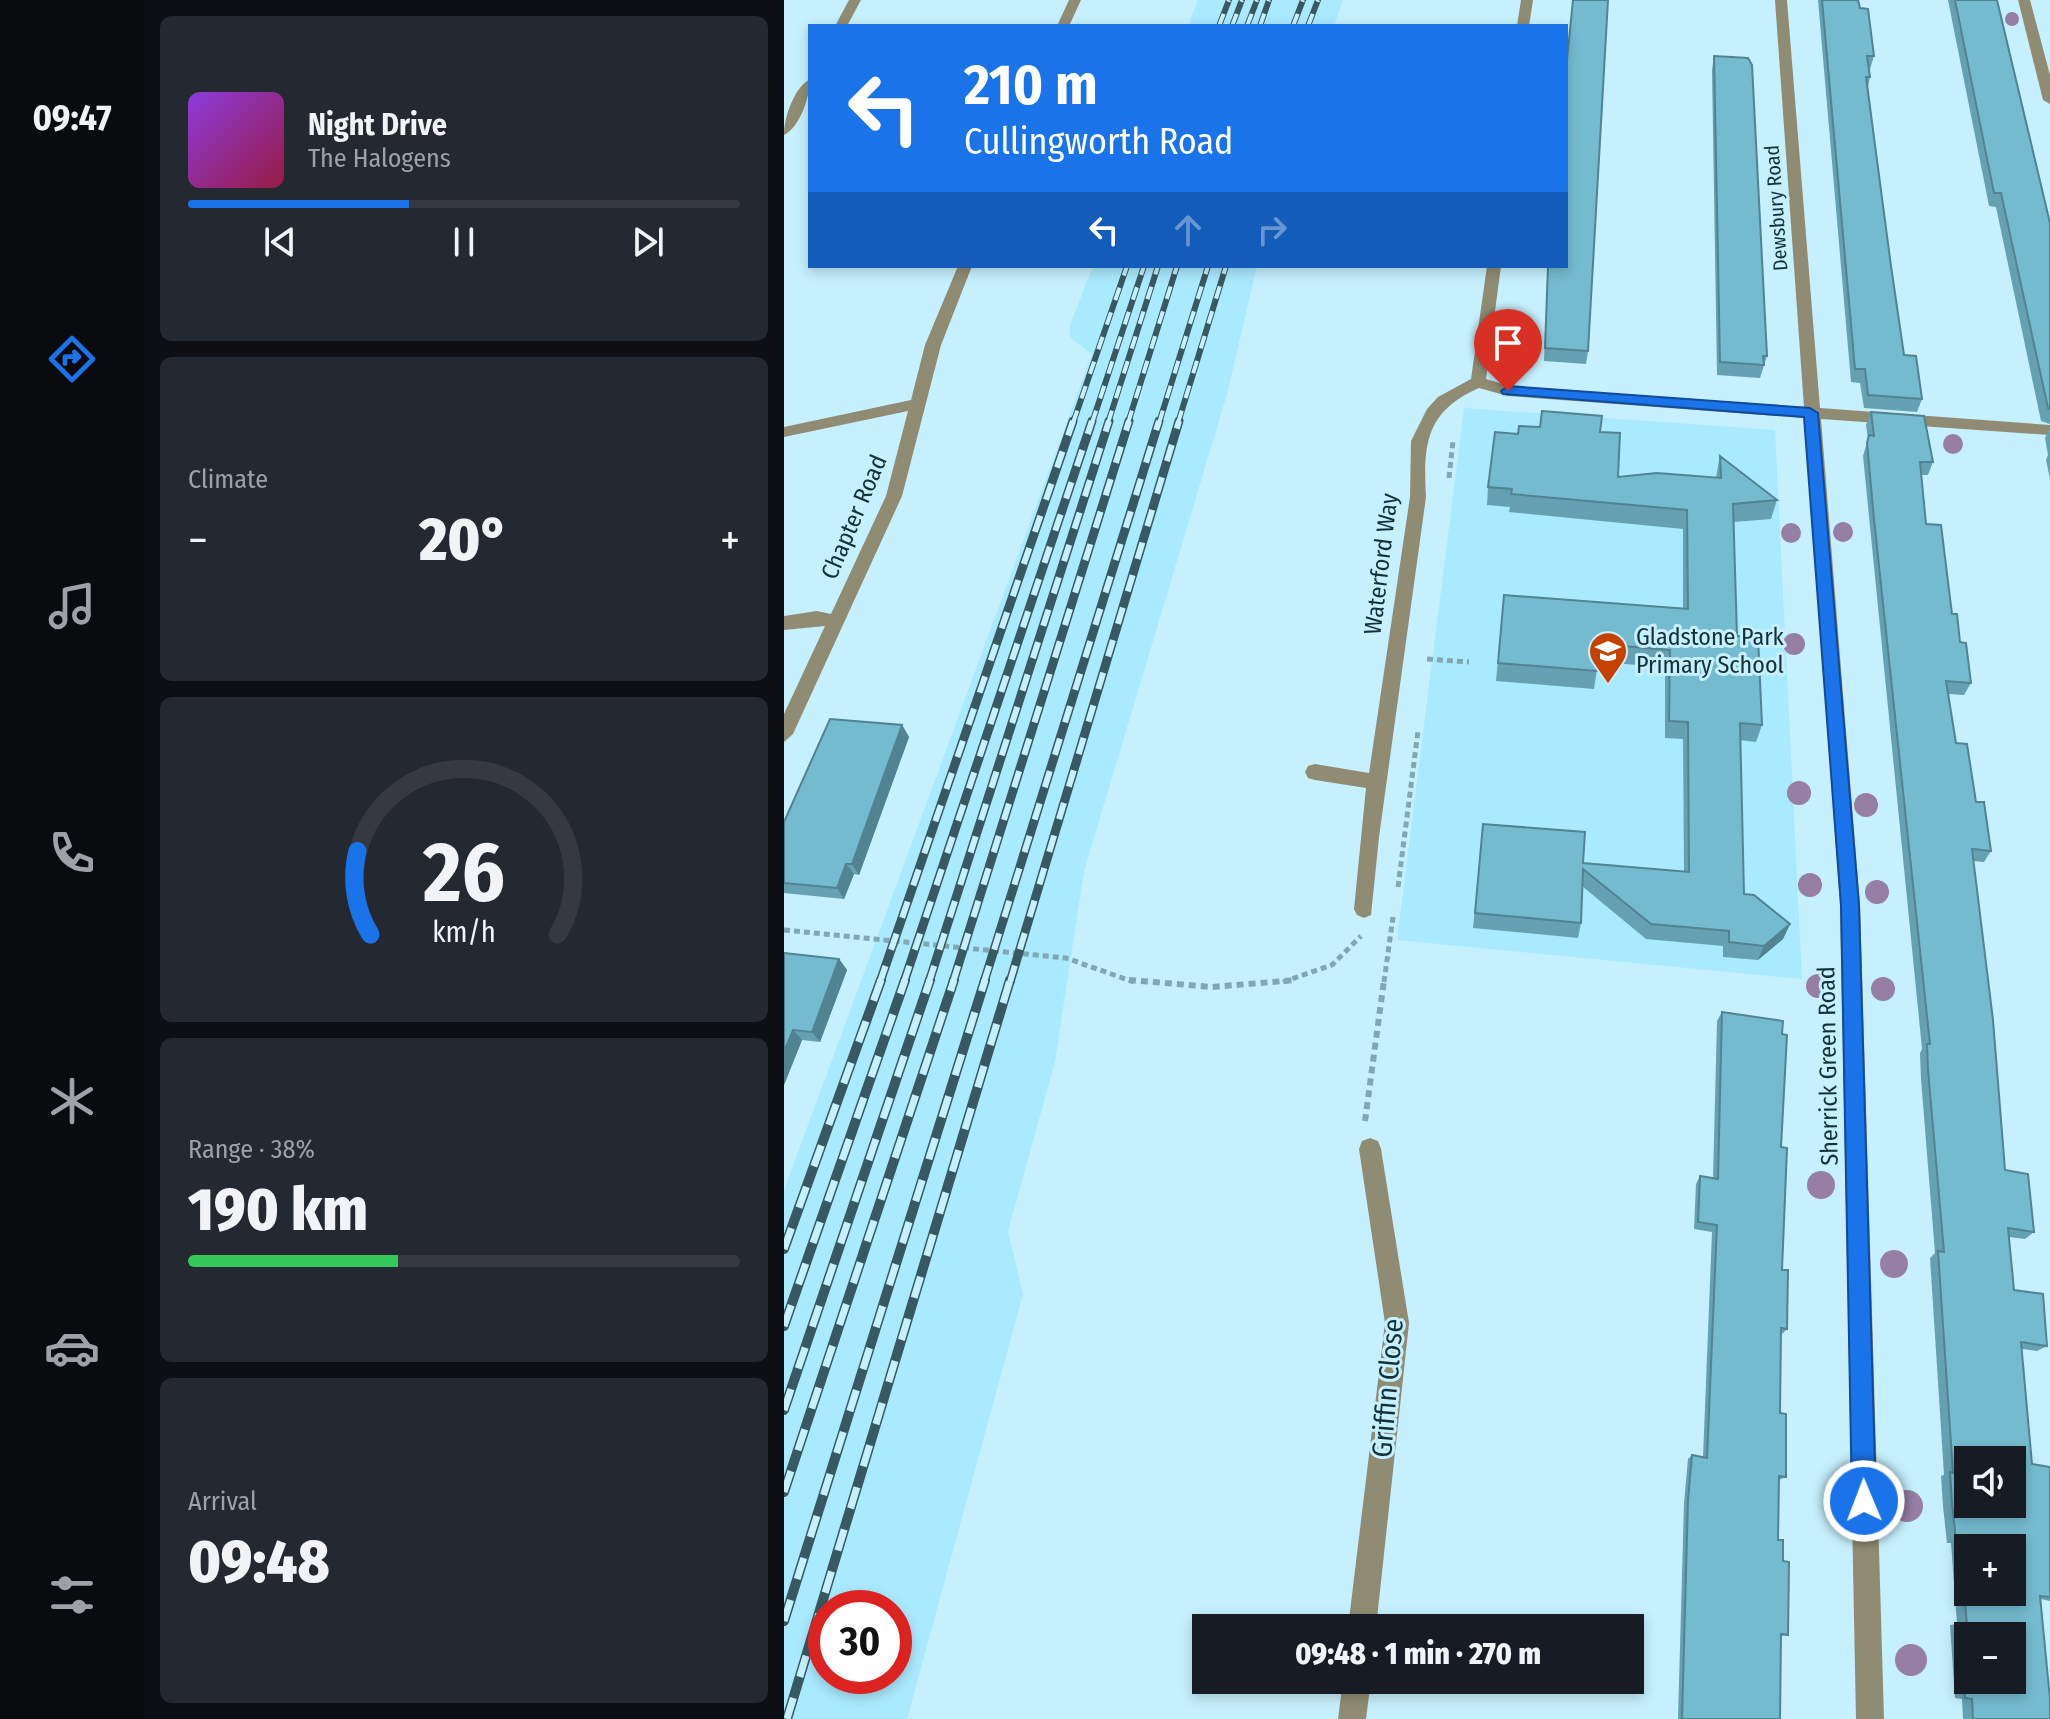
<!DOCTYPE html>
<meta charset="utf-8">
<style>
body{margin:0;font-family:"Fira Sans Condensed",sans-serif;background:#242831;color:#f1f3f6;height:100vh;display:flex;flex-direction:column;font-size:30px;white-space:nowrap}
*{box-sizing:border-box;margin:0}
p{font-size:26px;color:#9ea1a6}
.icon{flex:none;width:44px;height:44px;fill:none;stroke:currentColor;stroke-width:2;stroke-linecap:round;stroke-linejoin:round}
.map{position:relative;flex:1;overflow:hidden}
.drawer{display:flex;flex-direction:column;gap:16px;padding:16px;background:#0d0f14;width:640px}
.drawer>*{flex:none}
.hud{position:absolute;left:24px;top:24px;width:760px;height:244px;border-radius:0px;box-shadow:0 4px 12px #0003;background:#1a73e8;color:#fff;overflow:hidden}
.tools{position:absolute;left:1170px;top:1446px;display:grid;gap:16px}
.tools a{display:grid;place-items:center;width:72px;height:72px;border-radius:0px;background:#171b24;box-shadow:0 4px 12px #0003;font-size:40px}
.speed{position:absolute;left:24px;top:1590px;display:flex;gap:16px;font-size:40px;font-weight:700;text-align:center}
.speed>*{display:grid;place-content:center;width:104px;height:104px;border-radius:50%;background:#171b24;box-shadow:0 4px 12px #0003;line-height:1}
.speed .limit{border:12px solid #d22;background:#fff;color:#111}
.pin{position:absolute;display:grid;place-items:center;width:68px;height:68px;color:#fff;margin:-82px -34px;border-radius:50% 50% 50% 0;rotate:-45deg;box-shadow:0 0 8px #0007}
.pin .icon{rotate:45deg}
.me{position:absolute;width:88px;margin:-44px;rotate:359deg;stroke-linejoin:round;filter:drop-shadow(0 0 6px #0008)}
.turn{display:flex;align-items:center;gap:28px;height:168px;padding:0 24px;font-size:36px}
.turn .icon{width:104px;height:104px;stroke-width:2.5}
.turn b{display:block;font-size:56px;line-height:68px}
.lanes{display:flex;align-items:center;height:76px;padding:0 24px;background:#0003;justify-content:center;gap:40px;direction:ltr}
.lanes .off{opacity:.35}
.big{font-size:60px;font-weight:800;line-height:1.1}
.drawer .widget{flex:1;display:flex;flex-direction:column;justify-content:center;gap:12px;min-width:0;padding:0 28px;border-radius:12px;background:#242831}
.drawer .dial{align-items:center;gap:0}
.dial svg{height:208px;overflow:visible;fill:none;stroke:#363941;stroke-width:7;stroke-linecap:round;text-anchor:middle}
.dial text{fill:#f1f3f6;stroke:none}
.song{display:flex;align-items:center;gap:24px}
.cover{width:96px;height:96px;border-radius:12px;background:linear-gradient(135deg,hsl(270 70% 55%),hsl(340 70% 35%))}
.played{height:8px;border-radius:4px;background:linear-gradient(90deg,#1a73e8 40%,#363941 40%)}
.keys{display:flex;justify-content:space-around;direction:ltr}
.heat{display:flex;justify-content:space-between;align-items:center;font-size:44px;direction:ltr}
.charge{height:12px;border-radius:6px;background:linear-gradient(90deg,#34c759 38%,#363941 0)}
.trip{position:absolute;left:408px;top:1614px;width:452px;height:80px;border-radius:0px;background:#171b24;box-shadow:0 4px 12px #0003;font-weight:800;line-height:80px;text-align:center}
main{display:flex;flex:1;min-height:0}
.dock{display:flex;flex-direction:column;width:144px;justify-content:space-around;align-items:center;background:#090b0e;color:#9ea1a6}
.dock .icon{width:56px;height:56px}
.dock .on{color:#1a73e8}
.dock b{font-size:36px;color:#f1f3f6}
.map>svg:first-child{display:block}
.built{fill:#aaeafe;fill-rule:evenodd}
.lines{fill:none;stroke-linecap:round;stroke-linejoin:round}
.path-far1{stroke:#81a7b2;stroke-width:5;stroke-dasharray:6 4;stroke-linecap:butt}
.path{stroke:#81a7b2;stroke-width:6;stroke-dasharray:7 5;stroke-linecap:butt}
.minor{fill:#908c74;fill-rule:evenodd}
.rail-far2-casing{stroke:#385962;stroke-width:6}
.rail-far1-casing{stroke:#385962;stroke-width:9}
.rail-casing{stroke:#385962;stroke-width:10}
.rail-far2{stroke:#c6f0fd;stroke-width:4;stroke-dasharray:13;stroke-linecap:butt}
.rail-far1{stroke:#c6f0fd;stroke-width:6;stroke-dasharray:17;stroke-linecap:butt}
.rail{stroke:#c6f0fd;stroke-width:7;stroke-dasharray:22;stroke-linecap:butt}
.tree{fill:#977ea5}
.wall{fill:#65a1b3}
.shaded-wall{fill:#528392}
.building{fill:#75bbd0;stroke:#528392;stroke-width:2;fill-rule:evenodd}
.route{fill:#1a73e8;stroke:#114b97;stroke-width:2}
.labels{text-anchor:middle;stroke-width:6;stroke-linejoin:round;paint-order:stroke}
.far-street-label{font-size:20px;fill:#133139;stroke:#c6f0fd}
.street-label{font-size:24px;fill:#133139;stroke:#c6f0fd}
.poi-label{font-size:24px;fill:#133139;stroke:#c6f0fd;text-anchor:start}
.near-street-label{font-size:28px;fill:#133139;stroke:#c6f0fd}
</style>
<main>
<nav class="dock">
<b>09:47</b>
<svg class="icon on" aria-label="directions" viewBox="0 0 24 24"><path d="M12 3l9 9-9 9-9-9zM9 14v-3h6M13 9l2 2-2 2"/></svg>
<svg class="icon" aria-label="music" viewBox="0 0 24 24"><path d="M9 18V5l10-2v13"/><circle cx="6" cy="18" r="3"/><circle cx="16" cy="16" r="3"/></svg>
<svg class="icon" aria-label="phone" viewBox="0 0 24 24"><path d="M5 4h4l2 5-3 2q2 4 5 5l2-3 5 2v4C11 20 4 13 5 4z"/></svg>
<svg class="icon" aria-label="climate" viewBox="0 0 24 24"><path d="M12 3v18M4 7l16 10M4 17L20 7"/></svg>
<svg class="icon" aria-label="car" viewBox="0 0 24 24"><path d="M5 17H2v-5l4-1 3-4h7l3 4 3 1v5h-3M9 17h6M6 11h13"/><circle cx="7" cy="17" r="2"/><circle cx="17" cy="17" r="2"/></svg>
<svg class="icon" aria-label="filters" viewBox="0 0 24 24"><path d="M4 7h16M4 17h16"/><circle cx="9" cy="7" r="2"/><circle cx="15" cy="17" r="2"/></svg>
</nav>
<section class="drawer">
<div class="widget">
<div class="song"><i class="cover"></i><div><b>Night Drive</b><p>The Halogens</p></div></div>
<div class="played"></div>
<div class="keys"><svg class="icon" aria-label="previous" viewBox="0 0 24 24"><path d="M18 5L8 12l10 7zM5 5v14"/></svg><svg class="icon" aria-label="pause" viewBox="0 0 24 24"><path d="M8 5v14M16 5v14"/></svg><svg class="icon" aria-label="next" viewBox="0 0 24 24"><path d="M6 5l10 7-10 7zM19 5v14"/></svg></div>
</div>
<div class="widget"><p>Climate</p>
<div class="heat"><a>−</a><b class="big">20°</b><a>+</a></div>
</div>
<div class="widget dial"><svg viewBox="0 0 100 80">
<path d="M14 69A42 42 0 1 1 86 69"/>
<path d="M14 69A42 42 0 0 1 9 37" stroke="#1a73e8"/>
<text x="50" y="56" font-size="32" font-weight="700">26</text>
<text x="50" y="72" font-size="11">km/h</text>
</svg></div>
<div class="widget"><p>Range · 38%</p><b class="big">190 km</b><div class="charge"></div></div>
<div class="widget"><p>Arrival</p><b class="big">09:48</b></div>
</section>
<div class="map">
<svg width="1266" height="1719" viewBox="0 0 1266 1719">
<rect width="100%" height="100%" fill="#c6f0fd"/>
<path class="built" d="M414 0H559L550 26H404Z
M309 266H473L443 394 300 871 271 1062 224 1231 239 1294 123 1719H0V1190L308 354 286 338V325ZM42 1608H110V1676H42Z
M680 408 991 430 1018 979 613 940Z"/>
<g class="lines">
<path class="path-far1" d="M665 478 669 441
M643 659 685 662
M614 887 634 731
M0 930 282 958 350 982
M499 982 548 965 577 936
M600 982 609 917"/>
<path class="path" d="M345 980 428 987 512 980
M581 1121 600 980"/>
<path class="minor" d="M65 0H77L63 26H51Z
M285 0H297L285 26H273Z
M737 0H749L745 26H733Z
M991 0H1003L1036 408 1266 425V435L1037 419 1076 905 1100 1719H1072L1056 905 1021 418 724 396 695 388C642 411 639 444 642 497L595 837 587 915 580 918 573 915 570 909 582 788 531 780 524 778 521 772 524 766 531 764 585 773 626 497 627 441 643 409 654 397 687 379 703 266H717L702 379 725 386 1020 407Z
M1234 0H1246L1266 75V104L1259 100Z
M26 79C26 97 16 127 0 135 0 117 10 88 26 79Z
M174 266H188L157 345 118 496 9 734 0 742V714L41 626 0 630V616L33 611 47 614 102 496 124 411 0 437V427L127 400 141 345Z
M586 1138 594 1141 597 1149 625 1323 592 1628H564L601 1323 575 1149 578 1141Z
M559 1680H587L582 1719H554Z"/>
<defs>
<path id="rail-far2" d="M435 26 445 0
M448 26 458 0
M463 26 473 0
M476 26 485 0
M509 26 519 0
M524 26 534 0
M289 423 343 266
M308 423 360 266
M324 423 374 266
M344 423 393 266
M375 423 424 266
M394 423 442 266"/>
<path id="rail-far1" d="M96 982 289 421
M120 982 308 421
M145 982 325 421
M169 982 345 421
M200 982 375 421
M226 982 395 421"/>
<path id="rail" d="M0 1249 97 980
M0 1326 121 980
M0 1410 146 980
M0 1492 170 980
M0 1621 201 980
M3 1719 226 980"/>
</defs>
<use href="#rail-far2" class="rail-far2-casing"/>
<use href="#rail-far1" class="rail-far1-casing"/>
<use href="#rail" class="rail-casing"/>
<use href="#rail-far2" class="rail-far2"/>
<use href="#rail-far1" class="rail-far1"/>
<use href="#rail" class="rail"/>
</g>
<g class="tree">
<circle cx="1228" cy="19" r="7"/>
<circle cx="1169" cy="444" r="10"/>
<circle cx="1059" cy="532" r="10"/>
<circle cx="1007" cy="533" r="10"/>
<circle cx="1010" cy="644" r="11"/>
<circle cx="1015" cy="793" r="12"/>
<circle cx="1082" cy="805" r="12"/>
<circle cx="1026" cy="885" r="12"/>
<circle cx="1093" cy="892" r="12"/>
<circle cx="1034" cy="986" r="12"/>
<circle cx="1099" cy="989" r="12"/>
<circle cx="1037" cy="1185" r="14"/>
<circle cx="1110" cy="1264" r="14"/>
<circle cx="1123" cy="1506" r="16"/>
<circle cx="1127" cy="1660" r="16"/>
</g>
<path class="wall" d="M1034 0H1074L1076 8 1090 56 1086 69H1085L1086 77 1084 87 1107 266 1120 355 1138 399 1133 412 1080 408 1076 383 1067 382Z
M1164 0H1213L1266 223V424L1257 421 1212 207 1205 206Z
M930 56 983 356 976 378 933 375 928 70Z
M764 266 804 351 802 364 760 361Z
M1087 412 1149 462 1144 475H1137L1142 524 1176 642 1187 683 1180 695 1164 694 1172 743 1207 851 1200 862 1189 861 1221 1170 1250 1232 1241 1239 1225 1237 1230 1290 1263 1346 1253 1351 1238 1349 1248 1464 1266 1467V1601L1257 1599 1266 1719H1179L1178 1699 1171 1698 1166 1625 1173 1624 1167 1543H1163L1159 1506 1157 1476 1160 1475 1146 1258 1151 1253 1137 1079 1136 1053 1138 1049 1079 456 1084 439 1082 425Z
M1266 427V479L1262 460 1264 455 1261 438Z
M816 432 834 477H932L936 456 993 500 987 519 950 522 953 636 978 725 972 742 956 740 960 894 1006 924 999 939 974 960 939 957V946L862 939 798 886 797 923 794 938 689 928 699 824 799 863 900 872 899 739 881 738V667L814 662 810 689 712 681 720 595 899 608V529L725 512 726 507 703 505 704 487 734 434Z
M118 725 125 737 75 875 70 874 60 899 0 893V822Z
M0 953 55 959 63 970 36 1042 18 1040 0 1085Z
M938 1012 998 1034V1270L1003 1329 997 1335 996 1413 1002 1477 995 1480 994 1540 999 1561 1004 1635 997 1636 996 1719H894L900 1503 904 1459 908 1455 919 1457 928 1232 910 1229 912 1184 916 1176 929 1178 933 1021Z"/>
<path class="shaded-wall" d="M118 725 125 737 75 875 68 864Z
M62 864 70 874 60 899 53 888Z
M1006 924 999 939 974 960 980 946Z
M55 959 63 970 36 1042 28 1032Z
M9 1030 18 1040 0 1085V1052Z"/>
<path class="building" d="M789 0H824L804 351 761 348 764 266H782V70Z
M1038 0H1074L1076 8 1084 9 1090 56H1083L1086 77H1082L1107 266 1120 355 1132 356 1138 399 1084 395 1081 369H1071Z
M1171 0H1213L1266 223V409L1264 408 1217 193H1210Z
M930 56 964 58 968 65 983 356H979L980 365 936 362Z
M758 411 818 416 816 432 836 433 834 477 873 473 937 478 936 456 993 500 949 504 953 636 974 637 978 725 956 723 960 894 970 895 1006 924 980 946 945 942V931L867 924 799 869 797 923 691 913 699 824 801 832 799 863 905 872 904 722 885 721 886 650 815 644 813 671 714 663 720 595 904 609 903 510 727 494 728 489 704 487 711 432 734 434 735 426 756 427Z
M1087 412 1140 416 1149 462H1136L1142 524 1157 525 1168 614H1173L1176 642 1182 643 1187 683 1162 681 1172 743 1183 744 1192 802H1200L1207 851 1188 849 1209 1020 1221 1170 1244 1174 1250 1232 1224 1228 1230 1290 1259 1294 1263 1346 1237 1342 1248 1464 1266 1467V1597L1256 1596 1266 1699V1719H1189L1188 1699 1181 1698 1175 1624 1183 1625 1176 1541 1172 1540 1168 1503 1166 1472 1169 1473 1154 1251 1160 1252 1144 1070 1143 1044H1146L1090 519 1083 443 1085 435 1090 436ZM1184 1460H1228V1504H1184ZM1184 1548H1228V1592H1184ZM1184 1636H1228V1680H1184Z
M46 719 118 725 68 864H62L53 888 0 883V822Z
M0 953 55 959 28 1032 9 1030 0 1052Z
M938 1012 999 1021 998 1034 1003 1035 997 1147 1003 1148 998 1270H1004L1003 1329 997 1328 996 1413 1002 1414V1477L995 1476 994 1540H999V1561L1005 1562 1004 1635 997 1634 996 1719H898L904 1500 908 1455 923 1458 933 1225 914 1222 916 1176 934 1179Z"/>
<path class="route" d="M724 386 1026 408 1034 413 1075 905 1092 1501 1089 1509 1080 1513 1072 1509 1068 1501 1057 905 1020 417 719 394 717 391Z"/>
<defs>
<symbol id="school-pin" viewBox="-11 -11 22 30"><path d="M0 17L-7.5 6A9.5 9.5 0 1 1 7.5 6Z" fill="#c64000" stroke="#c6f0fd"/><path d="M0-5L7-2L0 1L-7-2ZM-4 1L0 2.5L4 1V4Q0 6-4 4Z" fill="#fff"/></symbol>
</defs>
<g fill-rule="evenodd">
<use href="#school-pin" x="802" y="629" width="44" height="60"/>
</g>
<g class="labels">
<g class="far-street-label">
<text transform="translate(992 208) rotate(-94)" y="7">Dewsbury Road</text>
</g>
<g class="street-label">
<text transform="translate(70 517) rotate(-67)" y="8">Chapter Road</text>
<text transform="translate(597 564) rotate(-83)" y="8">Waterford Way</text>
<text transform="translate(1044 1066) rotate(-91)" y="8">Sherrick Green Road</text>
</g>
<g class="poi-label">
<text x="852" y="645">Gladstone Park<tspan x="852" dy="28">Primary School</tspan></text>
</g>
<g class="near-street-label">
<text transform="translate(603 1388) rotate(-85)" y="10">Griffin Close</text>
</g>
</g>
</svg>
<div class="tools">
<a><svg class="icon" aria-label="sound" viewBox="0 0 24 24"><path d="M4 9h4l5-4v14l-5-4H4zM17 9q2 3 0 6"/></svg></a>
<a>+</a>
<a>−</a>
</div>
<div class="speed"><div class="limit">30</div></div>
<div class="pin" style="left:724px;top:391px;background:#d93025"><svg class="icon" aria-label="arrive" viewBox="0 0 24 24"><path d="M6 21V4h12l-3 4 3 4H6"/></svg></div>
<svg class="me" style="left:1080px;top:1501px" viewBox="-20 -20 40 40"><circle r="17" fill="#1a73e8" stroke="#fff" stroke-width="3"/><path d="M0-11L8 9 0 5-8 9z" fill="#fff"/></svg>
<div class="trip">09:48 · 1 min · 270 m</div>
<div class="hud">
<div class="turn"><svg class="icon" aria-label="left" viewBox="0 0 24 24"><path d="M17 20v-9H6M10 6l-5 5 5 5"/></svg><div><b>210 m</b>Cullingworth Road</div></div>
<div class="lanes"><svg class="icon" aria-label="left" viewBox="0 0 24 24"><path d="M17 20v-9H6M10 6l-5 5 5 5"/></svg><svg class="icon off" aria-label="ahead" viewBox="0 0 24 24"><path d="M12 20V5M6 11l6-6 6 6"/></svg><svg class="icon off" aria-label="right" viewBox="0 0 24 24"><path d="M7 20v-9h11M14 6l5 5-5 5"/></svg></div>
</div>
</div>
</main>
